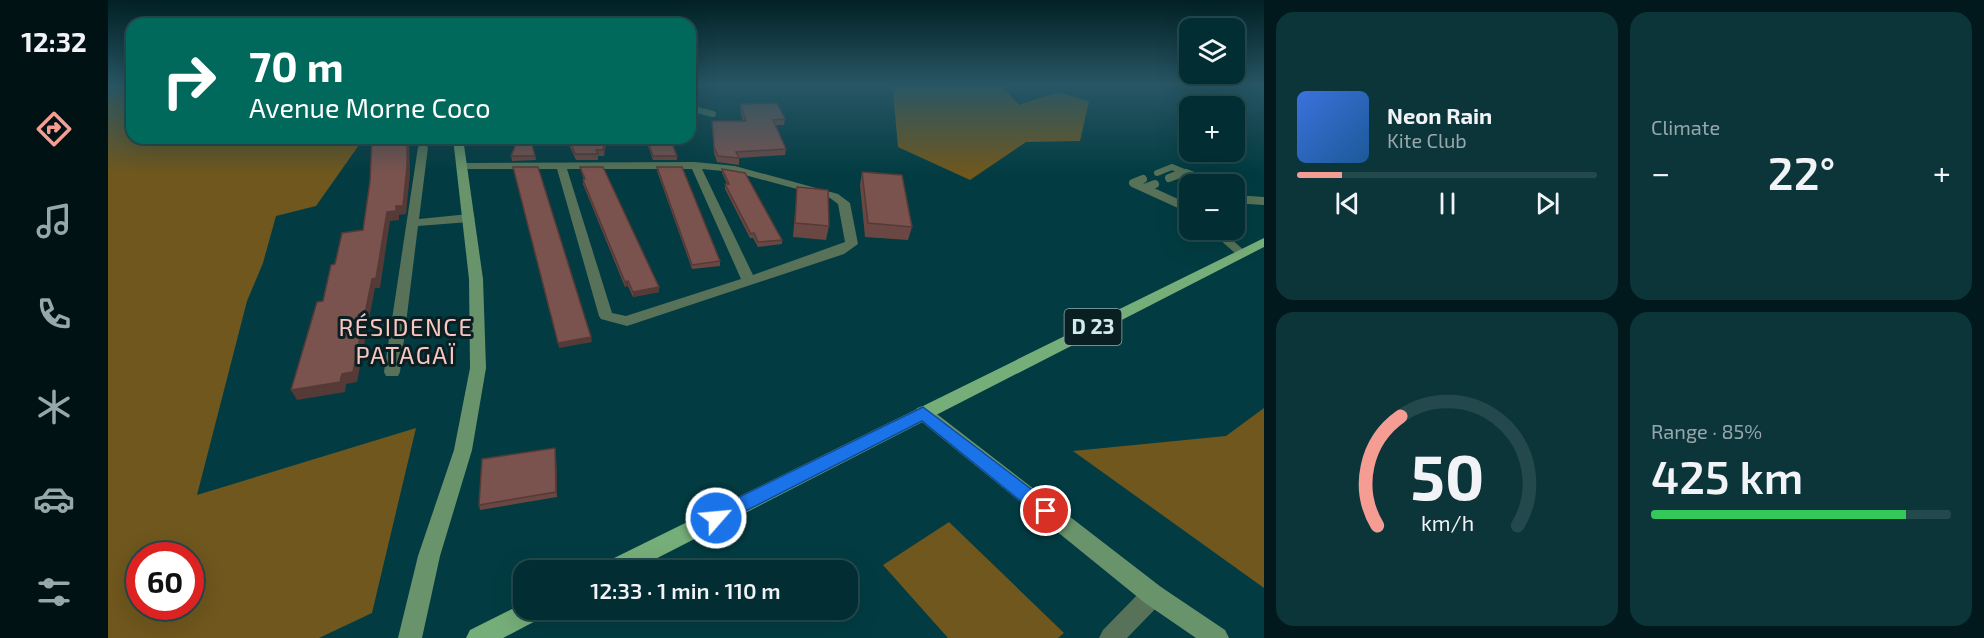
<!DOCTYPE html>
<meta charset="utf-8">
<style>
body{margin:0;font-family:"Exo 2",sans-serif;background:#0c353a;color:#f1f3f6;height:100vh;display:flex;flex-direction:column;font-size:22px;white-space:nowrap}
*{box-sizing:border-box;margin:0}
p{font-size:20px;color:#96a8ac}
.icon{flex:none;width:33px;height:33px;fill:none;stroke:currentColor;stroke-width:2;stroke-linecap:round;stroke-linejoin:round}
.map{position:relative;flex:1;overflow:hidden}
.side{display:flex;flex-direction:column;gap:12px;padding:12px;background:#01191c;width:720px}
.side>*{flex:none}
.guide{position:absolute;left:18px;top:18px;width:570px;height:126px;border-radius:18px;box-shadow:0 6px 24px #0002,0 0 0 2px #23494d;background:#00695c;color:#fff;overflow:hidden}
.fabs{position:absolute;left:1071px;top:18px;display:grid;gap:12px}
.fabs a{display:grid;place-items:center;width:66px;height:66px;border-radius:12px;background:#022d32;box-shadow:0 6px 24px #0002,0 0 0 2px #23494d;font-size:30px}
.speed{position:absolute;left:18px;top:542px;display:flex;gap:12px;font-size:30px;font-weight:700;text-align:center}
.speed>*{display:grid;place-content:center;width:78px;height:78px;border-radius:50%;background:#022d32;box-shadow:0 6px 24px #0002,0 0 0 2px #23494d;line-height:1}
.speed .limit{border:9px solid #d22;background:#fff;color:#111}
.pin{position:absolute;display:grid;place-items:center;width:51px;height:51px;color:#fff;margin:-26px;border:3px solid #fff;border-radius:50%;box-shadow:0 2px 6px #0007}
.me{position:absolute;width:66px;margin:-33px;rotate:63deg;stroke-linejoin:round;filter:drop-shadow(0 0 4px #0008)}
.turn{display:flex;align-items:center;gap:21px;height:126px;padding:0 24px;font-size:27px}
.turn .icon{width:78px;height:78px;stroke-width:2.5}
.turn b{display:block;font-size:42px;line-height:51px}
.big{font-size:45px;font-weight:600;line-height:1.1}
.side .widget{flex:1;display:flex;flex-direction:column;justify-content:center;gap:9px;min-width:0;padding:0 21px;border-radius:18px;background:#0c353a}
.side .dial{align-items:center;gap:0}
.dial svg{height:156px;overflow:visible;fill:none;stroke:#23494d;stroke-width:7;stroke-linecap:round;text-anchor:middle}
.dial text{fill:#f1f3f6;stroke:none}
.song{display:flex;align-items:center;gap:18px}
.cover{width:72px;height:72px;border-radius:9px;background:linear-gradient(135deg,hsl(220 70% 55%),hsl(210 70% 35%))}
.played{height:6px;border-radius:3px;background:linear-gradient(90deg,#f59c93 15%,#23494d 15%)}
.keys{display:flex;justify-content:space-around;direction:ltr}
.heat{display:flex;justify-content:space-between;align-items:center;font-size:33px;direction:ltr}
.charge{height:9px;border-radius:4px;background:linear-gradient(90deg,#34c759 85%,#23494d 0)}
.side .tiles{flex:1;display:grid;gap:12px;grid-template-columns:repeat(2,1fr)}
.trip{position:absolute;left:405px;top:560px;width:345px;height:60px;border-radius:18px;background:#022d32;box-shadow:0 6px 24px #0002,0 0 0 2px #23494d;font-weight:600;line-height:60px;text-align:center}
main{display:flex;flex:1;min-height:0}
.menu{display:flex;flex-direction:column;width:108px;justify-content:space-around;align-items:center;background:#011214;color:#96a8ac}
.menu .icon{width:42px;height:42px}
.menu .on{color:#f59c93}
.menu b{font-size:27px;color:#f1f3f6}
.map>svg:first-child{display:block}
.green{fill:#6f571d;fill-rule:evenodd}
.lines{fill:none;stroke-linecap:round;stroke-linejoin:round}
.lane-far1{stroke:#577258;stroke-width:6}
.lane{stroke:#577258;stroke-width:8}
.street{fill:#577258;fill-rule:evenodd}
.secondary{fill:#69946b;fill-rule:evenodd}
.primary{fill:#76ae79;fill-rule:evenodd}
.wall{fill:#6a4743}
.shaded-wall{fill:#563a37}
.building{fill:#7b534e;stroke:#563a37;stroke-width:1.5}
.route{fill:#1a73e8;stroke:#114b97;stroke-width:1.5}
.labels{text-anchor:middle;stroke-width:6;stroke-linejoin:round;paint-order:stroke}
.shield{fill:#0a1f22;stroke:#95adb0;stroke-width:1.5}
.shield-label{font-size:21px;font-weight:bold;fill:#d0eaed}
.neighbourhood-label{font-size:24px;letter-spacing:1.5px;fill:#fbc7c2;stroke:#0a1f22}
</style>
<main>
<nav class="menu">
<b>12:32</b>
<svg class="icon on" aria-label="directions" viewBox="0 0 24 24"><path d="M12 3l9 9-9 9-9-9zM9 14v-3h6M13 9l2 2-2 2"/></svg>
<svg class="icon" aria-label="music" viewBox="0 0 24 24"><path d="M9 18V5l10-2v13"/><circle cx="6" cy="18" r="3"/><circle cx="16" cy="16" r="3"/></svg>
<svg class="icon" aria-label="phone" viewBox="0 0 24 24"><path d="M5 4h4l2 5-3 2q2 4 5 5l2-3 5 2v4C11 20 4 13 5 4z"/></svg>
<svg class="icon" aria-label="climate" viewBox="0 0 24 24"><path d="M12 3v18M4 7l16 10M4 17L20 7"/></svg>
<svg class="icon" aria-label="car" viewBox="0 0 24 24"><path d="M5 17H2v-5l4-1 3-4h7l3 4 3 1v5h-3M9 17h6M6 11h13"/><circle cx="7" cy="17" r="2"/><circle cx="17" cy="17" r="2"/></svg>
<svg class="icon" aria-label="filters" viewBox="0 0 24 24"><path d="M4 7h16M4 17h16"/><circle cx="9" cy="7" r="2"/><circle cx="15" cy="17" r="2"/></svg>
</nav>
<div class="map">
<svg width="1156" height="638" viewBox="0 0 1156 638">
<rect width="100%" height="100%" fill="#023c42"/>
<path class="green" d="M0 84H24V138H223L251 145 208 206 168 216 155 263 139 301 89 495 308 428 264 613 211 638H0ZM32 555H82V606H32Z
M781 84H892L911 105 949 92 981 101 972 141 918 142 862 180 790 147 785 92Z
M1156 408V588L965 451 1118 436Z
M841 522 956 633 950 638H840L775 565Z"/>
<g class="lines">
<path class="lane-far1" d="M582 108 605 114
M1049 173 1064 167 1076 172
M1070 174 1076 172 1082 174"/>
<path class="lane" d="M1078 173 1106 184
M1061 178 1074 173
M1035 179 1025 183 1036 188
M1047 184 1036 188 1082 209
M1126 199 1156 201
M1107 230 1133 253"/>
<path class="street" d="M315 144 320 147 311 219 361 214 367 218 361 222 310 226 292 372 290 376H278L276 372 310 147Z
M587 162 627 166 730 194 742 203 750 244 736 254 519 326 493 319 491 316 449 169H355L350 166 355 163ZM459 169H584L633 279 518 316 504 313ZM594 169 626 172 722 198 730 204 737 242 645 275Z
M1045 584 1053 587 1056 595 1053 603 1019 638H991L995 630 1037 587Z"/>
<path class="secondary" d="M345 138H355L375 279 378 368 364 450 332 556 314 638H290L310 556 346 450 362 368 361 279Z
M815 406 821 408 1053 587 1117 630 1121 638H1088L1037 603 809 418 806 413 809 408Z"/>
<path class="primary" d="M1156 238V247L526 570H493L496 563Z
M416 603V609H439L435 617 395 638H358L362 630Z"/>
</g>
<path class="wall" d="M632 104 677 119 676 125H668L678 149 677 155 631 158V165L609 162 606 153 604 121H635L632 110Z
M499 138 496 156H490V160H468L462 147V141Z
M540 142 569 156V160H545L540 146Z
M403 156H427L428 160 404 161Z
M472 167 551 287V292L525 297 520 286 517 287 475 184V180H476L473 171Z
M549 167 612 261V266L584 269 549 171Z
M614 169 674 240V244L650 247 645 238H642L617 189V184H619L614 173Z
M754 172 804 227 800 240 757 237 752 185Z
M689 187 721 226 718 240 685 237Z
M447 448 448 454 449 497 372 510 371 505Z"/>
<path class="shaded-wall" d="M299 138H301L302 174 298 214 291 215V220L282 221 272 288H267L249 382 238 384 237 392 189 400 183 390 234 374 264 279 279 212Z
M497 138H499L496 156 495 150Z
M520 281V286L517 287V282Z
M551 287V292L525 297V292Z
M483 337 484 342 451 348 450 343Z
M447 448 448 454 449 497 448 492Z"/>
<path class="building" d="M669 103 677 119 665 120 678 149 628 152 631 158 610 156 606 147 604 121H638L632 104Z
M264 138H299V166L295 206H288V211L279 212 268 278 264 279 245 372 234 374 232 382 183 390 209 302 215 301 223 265 227 264 234 233 255 230 262 181Z
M471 138H497L495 150H488L490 154H467L462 141H470Z
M563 141 569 156H545L540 142Z
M408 144H424L427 156H403Z
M405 167H430L483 337 450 343Z
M472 167H495L551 287 525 292 520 281 517 282 475 180 477 179Z
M549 167H574L612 261 584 265Z
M614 169 637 173 674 240 650 242 646 233 643 234 617 184H621Z
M754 172 794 175 804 227 760 223Z
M689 187 720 190 721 226 687 223Z
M447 448 448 492 371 505 374 459Z"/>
<linearGradient id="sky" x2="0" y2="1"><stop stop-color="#012124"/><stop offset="0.49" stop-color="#285665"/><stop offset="1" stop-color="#285665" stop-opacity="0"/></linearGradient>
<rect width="1156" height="173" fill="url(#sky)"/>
<path class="route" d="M815 407 944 505 947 511 944 516 938 519 931 516 814 421 614 523 608 526 601 523 598 518 601 512Z"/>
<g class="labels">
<rect class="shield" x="956.5" y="309" width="57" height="36" rx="4.5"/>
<g class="shield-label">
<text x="985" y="334">D 23</text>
</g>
<g class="neighbourhood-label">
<text x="298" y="336">RÉSIDENCE<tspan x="298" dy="28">PATAGAÏ</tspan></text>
</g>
</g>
</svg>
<div class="fabs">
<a><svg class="icon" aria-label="layers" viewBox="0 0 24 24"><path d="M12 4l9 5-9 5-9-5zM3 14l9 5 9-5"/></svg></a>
<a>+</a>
<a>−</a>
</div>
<div class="speed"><div class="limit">60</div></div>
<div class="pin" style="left:938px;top:511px;background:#d93025"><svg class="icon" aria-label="arrive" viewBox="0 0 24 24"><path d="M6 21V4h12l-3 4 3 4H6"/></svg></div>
<svg class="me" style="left:608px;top:518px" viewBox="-20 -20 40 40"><circle r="17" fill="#1a73e8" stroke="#fff" stroke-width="3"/><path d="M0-11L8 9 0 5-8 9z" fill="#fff"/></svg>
<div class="trip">12:33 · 1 min · 110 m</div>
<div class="guide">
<div class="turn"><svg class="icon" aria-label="right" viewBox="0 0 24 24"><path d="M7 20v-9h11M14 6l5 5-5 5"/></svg><div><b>70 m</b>Avenue Morne Coco</div></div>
</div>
</div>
<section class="side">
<div class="tiles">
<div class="widget">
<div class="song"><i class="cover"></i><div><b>Neon Rain</b><p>Kite Club</p></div></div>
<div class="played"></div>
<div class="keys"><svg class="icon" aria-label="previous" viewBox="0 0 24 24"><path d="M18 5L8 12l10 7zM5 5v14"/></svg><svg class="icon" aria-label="pause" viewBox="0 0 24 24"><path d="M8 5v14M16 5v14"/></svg><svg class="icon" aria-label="next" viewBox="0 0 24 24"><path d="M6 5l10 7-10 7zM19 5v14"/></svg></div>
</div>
<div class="widget"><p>Climate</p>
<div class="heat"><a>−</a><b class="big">22°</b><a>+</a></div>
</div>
<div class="widget dial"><svg viewBox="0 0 100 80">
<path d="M14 69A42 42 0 1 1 86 69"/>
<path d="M14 69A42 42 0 0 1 26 13" stroke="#f59c93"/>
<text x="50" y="56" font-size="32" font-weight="700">50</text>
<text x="50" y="72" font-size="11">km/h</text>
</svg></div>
<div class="widget"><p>Range · 85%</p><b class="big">425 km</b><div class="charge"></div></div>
</div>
</section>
</main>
